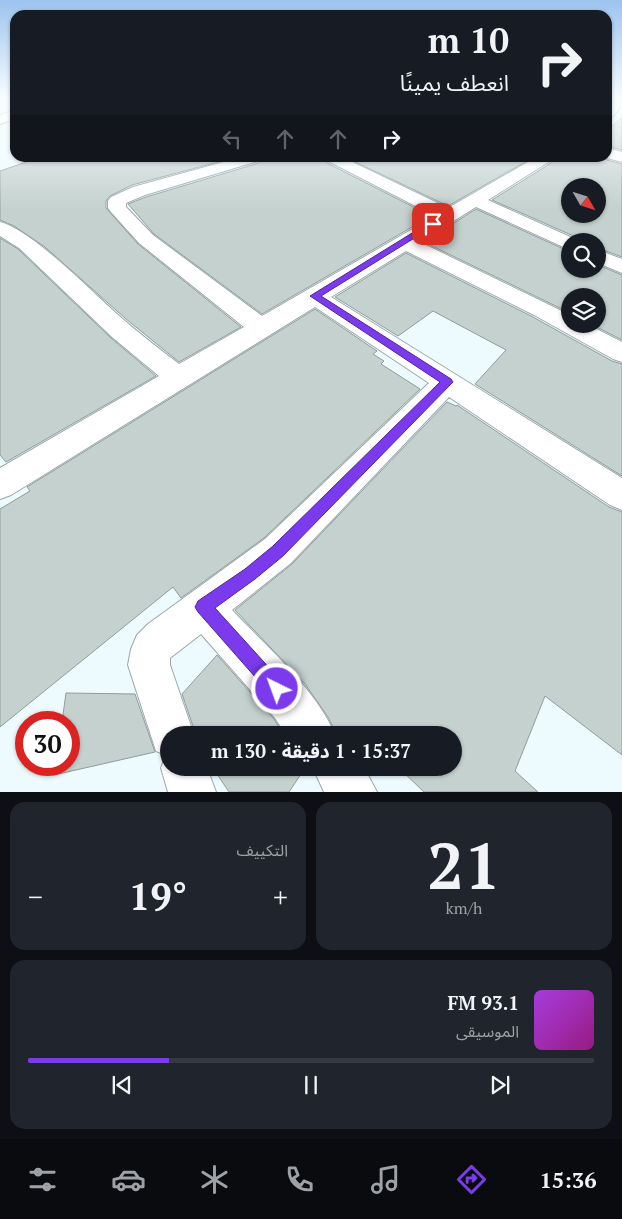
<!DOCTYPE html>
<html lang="ar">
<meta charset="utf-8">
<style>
body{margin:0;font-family:"PT Serif","Noto Sans Arabic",serif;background:#20242c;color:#f1f3f6;direction:rtl;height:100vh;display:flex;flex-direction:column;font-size:19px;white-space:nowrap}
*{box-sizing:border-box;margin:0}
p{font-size:16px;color:#9ea1a6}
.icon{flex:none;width:28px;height:28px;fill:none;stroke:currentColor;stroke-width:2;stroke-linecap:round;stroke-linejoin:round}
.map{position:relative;height:792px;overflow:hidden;direction:ltr}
.side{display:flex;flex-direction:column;gap:10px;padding:10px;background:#0d0f14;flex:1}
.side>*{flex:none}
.banner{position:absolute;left:10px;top:10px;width:602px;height:152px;border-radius:15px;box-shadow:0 1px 4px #0004;direction:rtl;background:#171b24;color:#f1f3f6;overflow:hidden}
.needle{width:32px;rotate:129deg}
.controls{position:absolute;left:561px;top:178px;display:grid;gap:10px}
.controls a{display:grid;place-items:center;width:45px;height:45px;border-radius:50%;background:#171b24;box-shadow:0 1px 4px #0004;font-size:25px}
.speed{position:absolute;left:15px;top:711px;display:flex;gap:10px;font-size:25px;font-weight:700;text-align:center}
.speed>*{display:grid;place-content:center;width:65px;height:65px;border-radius:50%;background:#171b24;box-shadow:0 1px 4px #0004;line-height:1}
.speed .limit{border:8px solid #d22;background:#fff;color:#111}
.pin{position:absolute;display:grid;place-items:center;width:42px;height:42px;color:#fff;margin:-21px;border-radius:10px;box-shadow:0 2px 8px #0006}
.me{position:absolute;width:55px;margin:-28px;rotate:318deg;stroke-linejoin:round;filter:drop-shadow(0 0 4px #0008)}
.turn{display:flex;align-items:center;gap:18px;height:105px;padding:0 20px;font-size:22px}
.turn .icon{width:65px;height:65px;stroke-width:2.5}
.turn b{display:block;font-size:35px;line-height:42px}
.lanes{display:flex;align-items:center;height:48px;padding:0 20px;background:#0003;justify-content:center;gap:25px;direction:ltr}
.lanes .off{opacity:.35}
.big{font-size:38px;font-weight:700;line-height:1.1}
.side .widget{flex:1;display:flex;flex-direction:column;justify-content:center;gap:8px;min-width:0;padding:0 18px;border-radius:15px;background:#20242c}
.side .dial{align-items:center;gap:0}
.dial b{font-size:65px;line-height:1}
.song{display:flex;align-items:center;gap:15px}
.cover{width:60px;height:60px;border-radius:8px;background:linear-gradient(135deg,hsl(280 70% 55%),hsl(310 70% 35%))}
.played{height:5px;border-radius:2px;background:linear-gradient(90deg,#7c3aed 25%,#363941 25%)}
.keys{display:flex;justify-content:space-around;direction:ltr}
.heat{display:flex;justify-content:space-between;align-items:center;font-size:28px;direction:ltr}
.side .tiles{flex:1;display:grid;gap:10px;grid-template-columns:1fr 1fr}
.widget:last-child{grid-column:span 2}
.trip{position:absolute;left:160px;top:726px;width:302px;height:50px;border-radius:25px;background:#171b24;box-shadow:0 1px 4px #0004;font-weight:700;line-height:50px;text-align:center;direction:rtl}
.dock{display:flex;height:80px;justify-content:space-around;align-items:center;background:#090b0e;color:#9ea1a6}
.dock .icon{width:35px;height:35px}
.dock .active{color:#7c3aed}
.dock b{font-size:22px;color:#f1f3f6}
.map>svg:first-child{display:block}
.building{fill:#c4d1ce;stroke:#909c99;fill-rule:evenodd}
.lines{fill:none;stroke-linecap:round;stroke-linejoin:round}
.minor-casing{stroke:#9ba7aa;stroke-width:2}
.minor{fill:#fff;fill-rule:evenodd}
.route{fill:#7c3aed;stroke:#51269a}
</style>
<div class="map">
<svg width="622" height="792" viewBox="0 0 622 792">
<rect width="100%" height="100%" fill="#eefbfe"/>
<path class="building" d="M622 117V150L608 146V130Z
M38 158H233L132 185 110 196 106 201V208L138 244 241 327 179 362 126 319 45 247 14 226 0 220V171Z
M263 158H324L327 163 431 216 262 314 154 234 128 204 146 197 259 163Z
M347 158H532L448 206Z
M554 158H605L607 160 622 164V257L598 248V241H580L578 238 492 200 551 163ZM570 186H598V214H570Z
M476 209 570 252V269H598V265L622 275V340L591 324H598V296H570V313L424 242Z
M0 238 18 249 111 338 156 376 6 462 0 455Z
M406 253 533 317 612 361 622 364V476L475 384 506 350 433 311 398 336 335 297Z
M315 309 377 351 373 354 384 361 381 364 420 389 264 538 181 598 173 587 0 727V509L30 491 27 487Z
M447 402 456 406 457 405 609 507 622 512V755L545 696 515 771 538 792H424L399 768H454V735H337L328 717 305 684 235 610 292 564Z
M217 655 274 719 284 735H196L182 694Z
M66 693 135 694 155 752 54 775 55 765H69V722H62Z
M213 768H305L289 792H229Z"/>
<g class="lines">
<defs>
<path id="minor" d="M608 99H620L619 109 613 116 608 117Z
M15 110V119L0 124V115Z
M608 148 622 152V162L607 158Z
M238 158H261L258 161 145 195 126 203V207L153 235 262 316 435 216 328 161 326 158H344L448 208 535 158H552L550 161 488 200 577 240 578 241H570V250L476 207 420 242 570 315V324H587L622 342V362L613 359 534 315 406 251 331 297 622 478V510L610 505 449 397 291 563 232 610C266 646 317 690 335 735H286L275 718 201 634 170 658V665L194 735H169V768H207L216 792H168L161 768 166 755 156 751 128 665 131 649 137 635 148 624 265 539 429 383 315 307 11 495 0 499V468L159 376 112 337 19 248 0 236V222C32 230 90 290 117 314 137 332 158 348 179 364L244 327 139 243 111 212 108 208V201L111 197 133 187Z
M598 250 622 259V273L598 263Z
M313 768H364L377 792H324Z"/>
</defs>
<use href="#minor" class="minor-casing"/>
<use href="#minor" class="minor"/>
</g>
<linearGradient id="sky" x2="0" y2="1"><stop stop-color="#9dc3ef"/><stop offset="0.47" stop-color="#f7fdff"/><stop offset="1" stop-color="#f7fdff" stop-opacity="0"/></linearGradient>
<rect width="622" height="210" fill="url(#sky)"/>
<path class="route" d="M430 222 437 224 321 296 451 379 453 382 283 556 255 579 215 608 283 683 286 689 283 695 277 698 271 695 198 612 195 607 198 601 245 569 273 546 440 382 310 296Z"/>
</svg>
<div class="controls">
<a><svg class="needle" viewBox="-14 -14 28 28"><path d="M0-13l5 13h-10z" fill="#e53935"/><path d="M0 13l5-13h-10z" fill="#9ea1a6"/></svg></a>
<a><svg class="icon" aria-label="search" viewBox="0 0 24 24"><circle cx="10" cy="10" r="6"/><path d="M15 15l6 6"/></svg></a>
<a><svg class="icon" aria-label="layers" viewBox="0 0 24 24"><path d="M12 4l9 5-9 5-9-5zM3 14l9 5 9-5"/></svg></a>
</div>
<div class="speed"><div class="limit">30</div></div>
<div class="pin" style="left:433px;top:224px;background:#d93025"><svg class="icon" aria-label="arrive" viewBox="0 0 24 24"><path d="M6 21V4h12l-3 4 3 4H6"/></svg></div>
<svg class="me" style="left:277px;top:689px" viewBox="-20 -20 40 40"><circle r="17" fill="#7c3aed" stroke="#fff" stroke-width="3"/><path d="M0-11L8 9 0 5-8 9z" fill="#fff"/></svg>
<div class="trip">15:37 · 1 دقيقة · 130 m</div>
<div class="banner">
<div class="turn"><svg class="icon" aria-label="right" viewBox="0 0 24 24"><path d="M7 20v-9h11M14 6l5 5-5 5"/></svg><div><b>10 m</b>انعطف يمينًا</div></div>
<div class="lanes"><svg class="icon off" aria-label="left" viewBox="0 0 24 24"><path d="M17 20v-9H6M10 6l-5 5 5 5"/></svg><svg class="icon off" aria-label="ahead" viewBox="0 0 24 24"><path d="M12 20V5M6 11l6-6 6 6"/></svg><svg class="icon off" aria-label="ahead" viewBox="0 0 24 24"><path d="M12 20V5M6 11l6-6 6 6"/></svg><svg class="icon" aria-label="right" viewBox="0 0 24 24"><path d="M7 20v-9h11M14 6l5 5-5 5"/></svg></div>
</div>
</div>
<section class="side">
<div class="tiles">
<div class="widget dial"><b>21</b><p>km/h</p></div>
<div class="widget"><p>التكييف</p>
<div class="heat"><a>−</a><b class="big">19°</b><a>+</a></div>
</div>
<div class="widget">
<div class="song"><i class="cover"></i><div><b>93.1 FM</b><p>الموسيقى</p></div></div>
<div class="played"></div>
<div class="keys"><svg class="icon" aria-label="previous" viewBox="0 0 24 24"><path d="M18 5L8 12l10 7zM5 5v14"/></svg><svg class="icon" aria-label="pause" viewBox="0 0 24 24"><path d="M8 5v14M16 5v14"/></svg><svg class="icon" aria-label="next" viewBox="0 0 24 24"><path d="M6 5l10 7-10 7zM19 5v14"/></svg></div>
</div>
</div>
</section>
<nav class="dock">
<b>15:36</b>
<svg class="icon active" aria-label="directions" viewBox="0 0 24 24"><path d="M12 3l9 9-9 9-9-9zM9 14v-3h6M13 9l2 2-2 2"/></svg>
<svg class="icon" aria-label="music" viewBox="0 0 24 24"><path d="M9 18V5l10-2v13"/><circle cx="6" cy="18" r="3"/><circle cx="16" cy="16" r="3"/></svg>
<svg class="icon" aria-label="phone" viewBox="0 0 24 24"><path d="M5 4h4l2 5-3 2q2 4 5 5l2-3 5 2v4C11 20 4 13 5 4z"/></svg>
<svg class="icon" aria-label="climate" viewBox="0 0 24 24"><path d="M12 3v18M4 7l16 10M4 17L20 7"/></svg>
<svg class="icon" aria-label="car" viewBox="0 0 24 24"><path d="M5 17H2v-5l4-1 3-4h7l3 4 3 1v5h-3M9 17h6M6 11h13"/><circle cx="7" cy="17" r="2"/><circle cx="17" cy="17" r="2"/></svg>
<svg class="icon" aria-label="filters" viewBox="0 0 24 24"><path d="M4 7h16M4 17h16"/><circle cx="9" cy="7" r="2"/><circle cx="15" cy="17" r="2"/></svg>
</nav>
